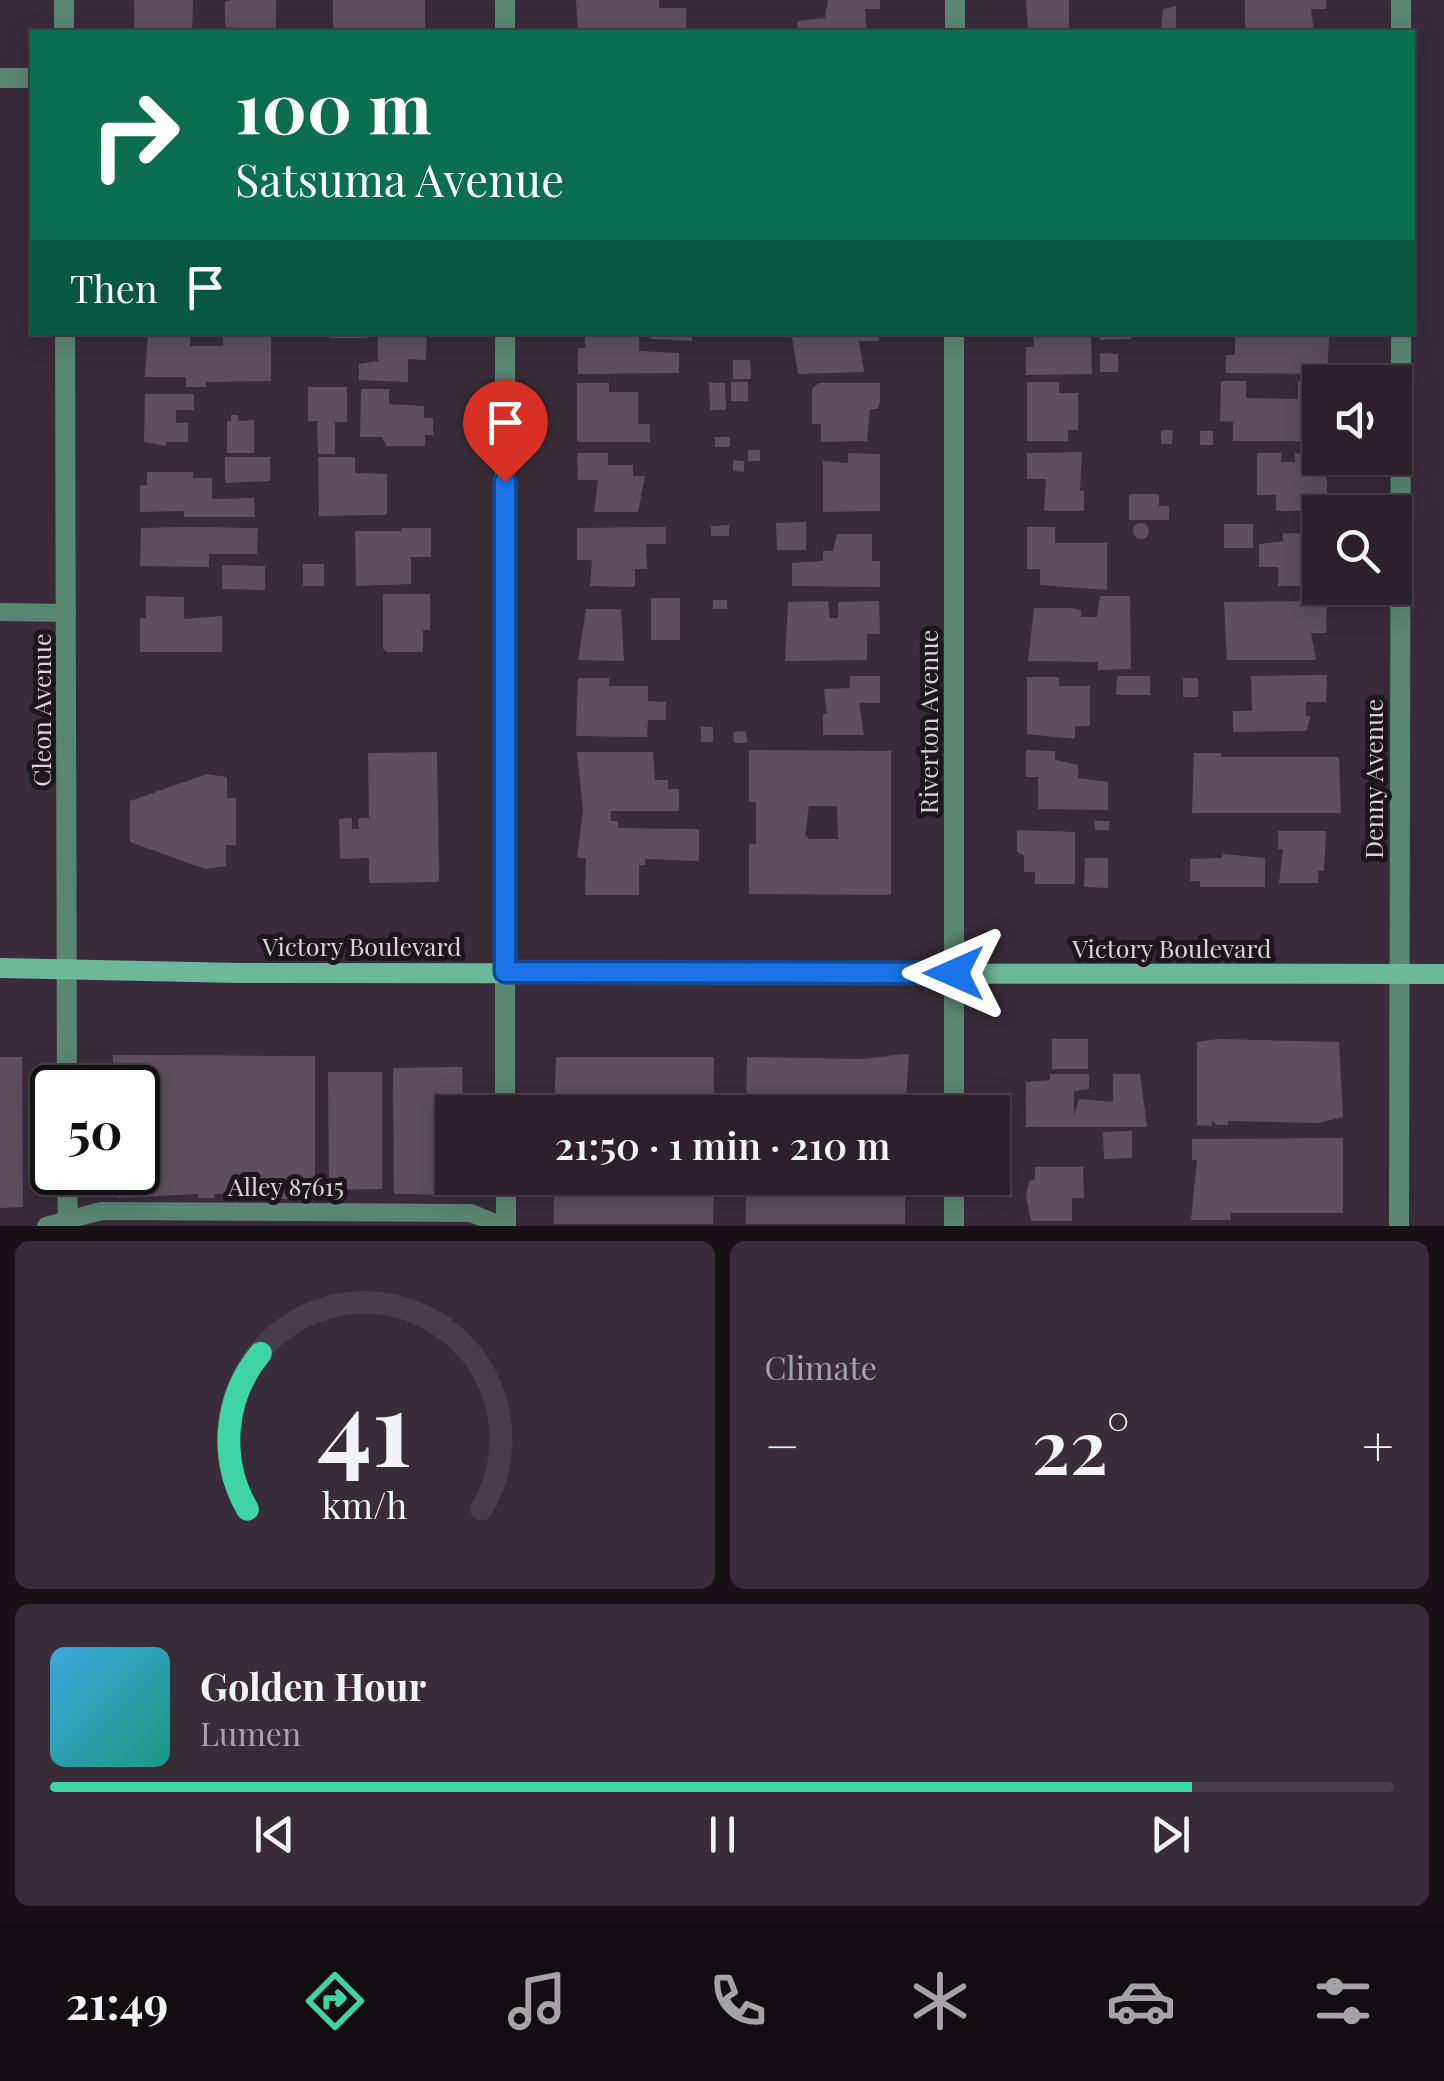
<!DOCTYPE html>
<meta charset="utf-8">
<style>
body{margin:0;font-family:"Playfair Display",serif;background:#382d36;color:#f1f3f6;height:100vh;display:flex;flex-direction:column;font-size:38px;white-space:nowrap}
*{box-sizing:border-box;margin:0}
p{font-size:32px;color:#a6a3a8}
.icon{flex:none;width:55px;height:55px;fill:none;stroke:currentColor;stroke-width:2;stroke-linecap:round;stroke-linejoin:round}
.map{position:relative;height:1226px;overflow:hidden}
.details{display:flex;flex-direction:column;gap:15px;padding:15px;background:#181217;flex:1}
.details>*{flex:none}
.top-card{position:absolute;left:30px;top:30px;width:1385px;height:305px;border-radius:0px;box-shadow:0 5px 25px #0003,0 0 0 2px #483e47;background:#0b6e4f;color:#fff;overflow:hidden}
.tools{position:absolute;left:1302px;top:365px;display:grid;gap:20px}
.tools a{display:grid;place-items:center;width:110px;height:110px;border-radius:0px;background:#2c202a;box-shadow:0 5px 25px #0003,0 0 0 2px #483e47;font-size:50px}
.speed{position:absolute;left:30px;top:1065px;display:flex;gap:20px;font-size:50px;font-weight:700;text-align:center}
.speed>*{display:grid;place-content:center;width:130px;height:130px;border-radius:50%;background:#2c202a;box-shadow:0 5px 25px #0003,0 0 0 2px #483e47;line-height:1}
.speed .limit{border:5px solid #111;border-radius:15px;background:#fff;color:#111}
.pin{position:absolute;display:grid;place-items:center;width:85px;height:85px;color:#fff;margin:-102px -42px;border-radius:50% 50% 50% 0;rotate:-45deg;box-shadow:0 0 10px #0007}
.pin .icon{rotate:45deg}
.me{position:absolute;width:110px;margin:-55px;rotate:270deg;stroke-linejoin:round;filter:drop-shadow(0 0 8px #0008)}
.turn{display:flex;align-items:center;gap:35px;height:210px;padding:0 40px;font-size:45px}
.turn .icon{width:130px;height:130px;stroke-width:2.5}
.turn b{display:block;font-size:70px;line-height:85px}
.then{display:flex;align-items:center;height:95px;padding:0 40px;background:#0003;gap:20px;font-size:38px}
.big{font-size:75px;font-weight:600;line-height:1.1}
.details .widget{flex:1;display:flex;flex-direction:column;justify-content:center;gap:15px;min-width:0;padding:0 35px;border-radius:15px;background:#382d36}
.details .dial{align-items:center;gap:0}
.dial svg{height:260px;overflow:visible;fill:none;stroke:#483e47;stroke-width:7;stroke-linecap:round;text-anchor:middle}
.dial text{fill:#f1f3f6;stroke:none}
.song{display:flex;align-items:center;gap:30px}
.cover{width:120px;height:120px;border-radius:15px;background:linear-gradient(135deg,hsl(200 70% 55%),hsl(170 70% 35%))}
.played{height:10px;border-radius:5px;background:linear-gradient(90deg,#3ed4a3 85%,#483e47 85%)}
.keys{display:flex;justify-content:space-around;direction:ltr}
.heat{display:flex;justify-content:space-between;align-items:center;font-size:55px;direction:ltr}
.details .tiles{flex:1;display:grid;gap:15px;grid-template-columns:1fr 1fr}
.widget:last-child{grid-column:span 2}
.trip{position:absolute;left:435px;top:1095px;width:575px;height:100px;border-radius:0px;background:#2c202a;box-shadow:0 5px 25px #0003,0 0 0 2px #483e47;font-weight:600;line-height:100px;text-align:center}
.tabs{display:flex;height:160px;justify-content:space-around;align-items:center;background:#120d11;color:#a6a3a8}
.tabs .icon{width:70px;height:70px}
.tabs .current{color:#3ed4a3}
.tabs b{font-size:45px;color:#f1f3f6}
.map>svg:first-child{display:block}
.building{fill:#5f4f5d;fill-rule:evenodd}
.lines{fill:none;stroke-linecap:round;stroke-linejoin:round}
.service{stroke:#5a8774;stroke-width:18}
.minor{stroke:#5a8774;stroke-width:20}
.secondary{stroke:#6db89a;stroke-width:20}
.route-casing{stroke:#114b97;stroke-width:25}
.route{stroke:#1a73e8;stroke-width:18}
.labels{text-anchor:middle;stroke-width:10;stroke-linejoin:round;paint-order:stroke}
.street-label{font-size:25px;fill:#dbd1d9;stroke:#1d161c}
</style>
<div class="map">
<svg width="1444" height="1226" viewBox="0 0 1444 1226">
<rect width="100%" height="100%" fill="#3a2b38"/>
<path class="building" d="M134 0H193L192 30H134Z
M231 0H276V31L225 27V2Z
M333 0H425V28H333Z
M576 0H659V8H686V32H578Z
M828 0H880V9H865L867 32 797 31V21L825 18Z
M1026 0H1069V32H1028Z
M1245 0H1326V9H1311L1314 32H1245Z
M1176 6V32H1161L1163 9Z
M148 332H190V346H223V333H271V381L206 382V387H186V377H145Z
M330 332H367V338H330Z
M378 332H427L426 360 408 359V382L359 380V364L378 361Z
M585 332 639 333V351L679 353V373L578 374V348H585Z
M651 332H692V341L651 339Z
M791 332H879V341H859L864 372 798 374Z
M1033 332 1091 335 1092 374 1026 375V347H1034Z
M1100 332H1130L1131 339 1100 340Z
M1235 332H1326L1329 338 1327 374 1226 373V355H1235Z
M1100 353 1118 354V372H1100Z
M733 360H750L751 379H733Z
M1221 381H1246V398L1298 399V382H1320L1314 441H1233V422L1220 421Z
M731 382H748V401H731Z
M1027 382H1059V393H1078V430H1068V441H1027Z
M577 383H609V392H638V424H650V442H577Z
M709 383H725L726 410H710Z
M819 383H880V402L877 409H870L867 441 821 442V424H812V389Z
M308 387H347V422H335V454H318L317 421H308Z
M361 389H389V404L424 406V418H433V435H425V446H387L382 437H360Z
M145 394H194V410H176V423H188V442H166V446L144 442Z
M231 415H238V421L254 420V453H227V421H231Z
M1161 430H1173L1172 444H1161Z
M1200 431H1213V445H1200Z
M715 437H730V447H715Z
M748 450H760V461H748Z
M1082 452 1080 491H1084V511H1044L1046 479H1027V453Z
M577 453H608V465H633V476H645L638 512H594L598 480H578Z
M848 453 880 454V511L823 512V461L848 463Z
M1257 453H1281V462H1295V453L1327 458V511H1276V495H1257Z
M225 457H270V481L225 483Z
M318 457H355V473L387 474V515L319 516Z
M733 460 744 461V472L733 471Z
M147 472H193V478H212V499L254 498 255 517H184V511L140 512V485H147Z
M1129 494H1159V506H1169V520H1129Z
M806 522V550H777L776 523Z
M1133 531a8 8 0 1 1 16 0a8 8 0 1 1-16 0Z
M1224 524H1253V548H1224Z
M729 525V536H711V526Z
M189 527 258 528 257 554H209V567L140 566 141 528Z
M666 527V544H646L647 569H635V587L590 586 592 560H577V528Z
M1027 527H1055V543H1107V590L1040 585V569H1027Z
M401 528H431V557H411V584L356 586 355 531H401Z
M1283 533 1318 534 1320 586H1278V567H1259V544L1283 541Z
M837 534H872V561H880V587L792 586V563L823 561V551H833Z
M303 564H324V586H303Z
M222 565 265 566V590L222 589Z
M383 594H430V630H423V652H386L383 648Z
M146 596 184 597V619L222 616V652H140V618H146Z
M1100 596H1130L1131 669 1098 670V662L1028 661 1034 608H1071L1081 610V617H1097Z
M651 598H680V640H651Z
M713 600H727V609H713Z
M828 601 830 618H838V602L879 601 880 634H867V660L785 661 788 602Z
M1327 601 1326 633H1311L1316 660H1227L1224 602Z
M586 609H621L624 661 578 660Z
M1327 675 1326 702H1306V716H1310L1307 731 1233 732V711H1252L1251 676Z
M850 676H880V703H859L864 735H823V714H827L824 689 850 688Z
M1117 676H1150V695H1116Z
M1027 677H1059V686H1090V726H1075V739L1027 734Z
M578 678H609V686H648V701L666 702V720H648L647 737 576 736Z
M1183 678H1198V697H1183Z
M701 727H713V742H701Z
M746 731 747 743H734L733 732Z
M749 750 891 751V895L749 894V844H756V802H749ZM809 806H837L838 839H809L805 835Z
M1026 750 1055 751V760L1078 765V778L1108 782V810L1038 809V777H1026Z
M437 752 439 882 369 883V858L340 859 339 819 352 818V829H359L358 818H369L368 753Z
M577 752H653L655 780H668V789H679V811H611V821H618V828L699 829V861L645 859V865H639V895H585L586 858H577L583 810Z
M1194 753H1221V757H1339L1341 813H1192Z
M207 774 227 777V798H236V845H226V866L205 869 130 842V801Z
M1095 821H1109V830H1095Z
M1017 830 1075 832V884H1035V872H1024V856L1017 851Z
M1278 831H1326L1324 871H1318V883H1279L1283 849H1278Z
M1223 854 1265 858V887H1200V881H1190V859L1222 858Z
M1085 858H1108V888L1084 887Z
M1052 1039H1088V1069H1052Z
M1217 1039 1339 1042 1343 1117 1319 1123 1228 1121V1125H1217L1212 1121V1126L1197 1125V1042Z
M904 1054H909L905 1112H856V1106L746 1112 747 1057 863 1059Z
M113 1055 315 1056V1193H293V1199H276V1193H254V1199H237V1194H214V1198H198V1194L118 1198 113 1194V1172H138V1088H113Z
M0 1057H22L23 1207 0 1208Z
M556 1057H714V1112H664L663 1105 554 1112Z
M462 1067 463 1112H452V1178H463V1195L394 1194 393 1068Z
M328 1072H382V1189L329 1190Z
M1050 1074H1089V1089L1074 1091V1116L1079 1099 1113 1102V1074H1140L1147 1127H1026V1082L1050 1080Z
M1132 1131V1158L1104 1159 1103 1132Z
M1343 1138V1213H1231V1220H1191L1197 1160H1192V1139Z
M1035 1167H1083L1084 1198H1072V1221H1031L1026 1196 1029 1181 1035 1179Z
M554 1178H579L580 1193 597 1192V1178H671V1193L688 1192V1178H714L713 1224H554Z
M746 1178H778V1193H789V1178H864V1193H874V1178H905V1224H746Z"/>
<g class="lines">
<path class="service" d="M0 612 67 613
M46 1226 101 1211 471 1213 502 1226"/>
<path class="minor" d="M505 0V32
M1401 0V32
M64 32V0
M955 32V0
M0 78H32
M65 332 67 1088
M505 332V1112
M954 1112V332
M67 1172 68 1226
M506 1178V1226
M954 1178V1226
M1399 1226 1401 332"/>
<path class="secondary" d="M0 968 240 973 1444 974"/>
</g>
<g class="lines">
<defs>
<path id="route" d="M505 482V972L954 973"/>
</defs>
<use href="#route" class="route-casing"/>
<use href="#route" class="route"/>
</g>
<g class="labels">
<g class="street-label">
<text transform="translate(42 710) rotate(-90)" y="9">Cleon Avenue</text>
<text transform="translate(929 722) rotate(-90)" y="9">Riverton Avenue</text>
<text transform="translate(1374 779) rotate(-90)" y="9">Denny Avenue</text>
<text x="362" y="956">Victory Boulevard</text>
<text x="1172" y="958">Victory Boulevard</text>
<text x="286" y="1196">Alley 87615</text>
</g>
</g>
</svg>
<div class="tools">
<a><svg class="icon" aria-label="sound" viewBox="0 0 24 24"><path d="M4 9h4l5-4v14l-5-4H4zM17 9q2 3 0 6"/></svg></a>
<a><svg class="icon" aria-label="search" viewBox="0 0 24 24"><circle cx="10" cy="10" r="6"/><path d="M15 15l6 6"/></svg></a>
</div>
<div class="speed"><div class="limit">50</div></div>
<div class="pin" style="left:505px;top:482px;background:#d93025"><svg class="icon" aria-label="arrive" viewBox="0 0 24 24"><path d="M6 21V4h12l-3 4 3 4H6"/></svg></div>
<svg class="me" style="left:954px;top:973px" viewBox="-20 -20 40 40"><path d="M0-17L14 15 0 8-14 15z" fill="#1a73e8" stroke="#fff" stroke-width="4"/></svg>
<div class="trip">21:50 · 1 min · 210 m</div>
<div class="top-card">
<div class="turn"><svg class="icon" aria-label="right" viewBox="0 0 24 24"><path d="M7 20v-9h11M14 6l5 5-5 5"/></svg><div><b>100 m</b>Satsuma Avenue</div></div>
<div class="then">Then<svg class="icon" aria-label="arrive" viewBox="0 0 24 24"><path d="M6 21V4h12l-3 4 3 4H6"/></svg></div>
</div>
</div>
<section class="details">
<div class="tiles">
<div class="widget dial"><svg viewBox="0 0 100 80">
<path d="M14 69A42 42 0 1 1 86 69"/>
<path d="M14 69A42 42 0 0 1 18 21" stroke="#3ed4a3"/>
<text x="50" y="56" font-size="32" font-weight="700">41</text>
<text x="50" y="72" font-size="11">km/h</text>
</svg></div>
<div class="widget"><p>Climate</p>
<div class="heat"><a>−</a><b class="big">22°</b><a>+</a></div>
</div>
<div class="widget">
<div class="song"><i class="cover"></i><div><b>Golden Hour</b><p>Lumen</p></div></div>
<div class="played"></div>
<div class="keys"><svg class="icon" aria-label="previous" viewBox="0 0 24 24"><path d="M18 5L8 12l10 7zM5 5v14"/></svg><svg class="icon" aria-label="pause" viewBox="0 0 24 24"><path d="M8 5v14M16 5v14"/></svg><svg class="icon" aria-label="next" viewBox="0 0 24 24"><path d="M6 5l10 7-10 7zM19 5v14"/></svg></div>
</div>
</div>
</section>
<nav class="tabs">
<b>21:49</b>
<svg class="icon current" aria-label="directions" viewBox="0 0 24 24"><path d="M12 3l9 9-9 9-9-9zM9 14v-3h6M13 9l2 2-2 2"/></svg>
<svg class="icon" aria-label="music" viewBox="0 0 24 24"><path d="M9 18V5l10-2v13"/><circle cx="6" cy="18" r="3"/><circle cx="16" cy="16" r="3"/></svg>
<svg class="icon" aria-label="phone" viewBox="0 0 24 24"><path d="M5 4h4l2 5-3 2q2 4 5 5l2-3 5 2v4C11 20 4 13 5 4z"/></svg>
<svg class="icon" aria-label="climate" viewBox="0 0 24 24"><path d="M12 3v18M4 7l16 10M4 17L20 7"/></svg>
<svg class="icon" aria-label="car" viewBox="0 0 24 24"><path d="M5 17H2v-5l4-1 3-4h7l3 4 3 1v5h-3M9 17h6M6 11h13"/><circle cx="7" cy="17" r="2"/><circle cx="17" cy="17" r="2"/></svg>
<svg class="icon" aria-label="filters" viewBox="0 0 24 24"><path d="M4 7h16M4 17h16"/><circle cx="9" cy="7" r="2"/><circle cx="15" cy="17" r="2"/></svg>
</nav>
